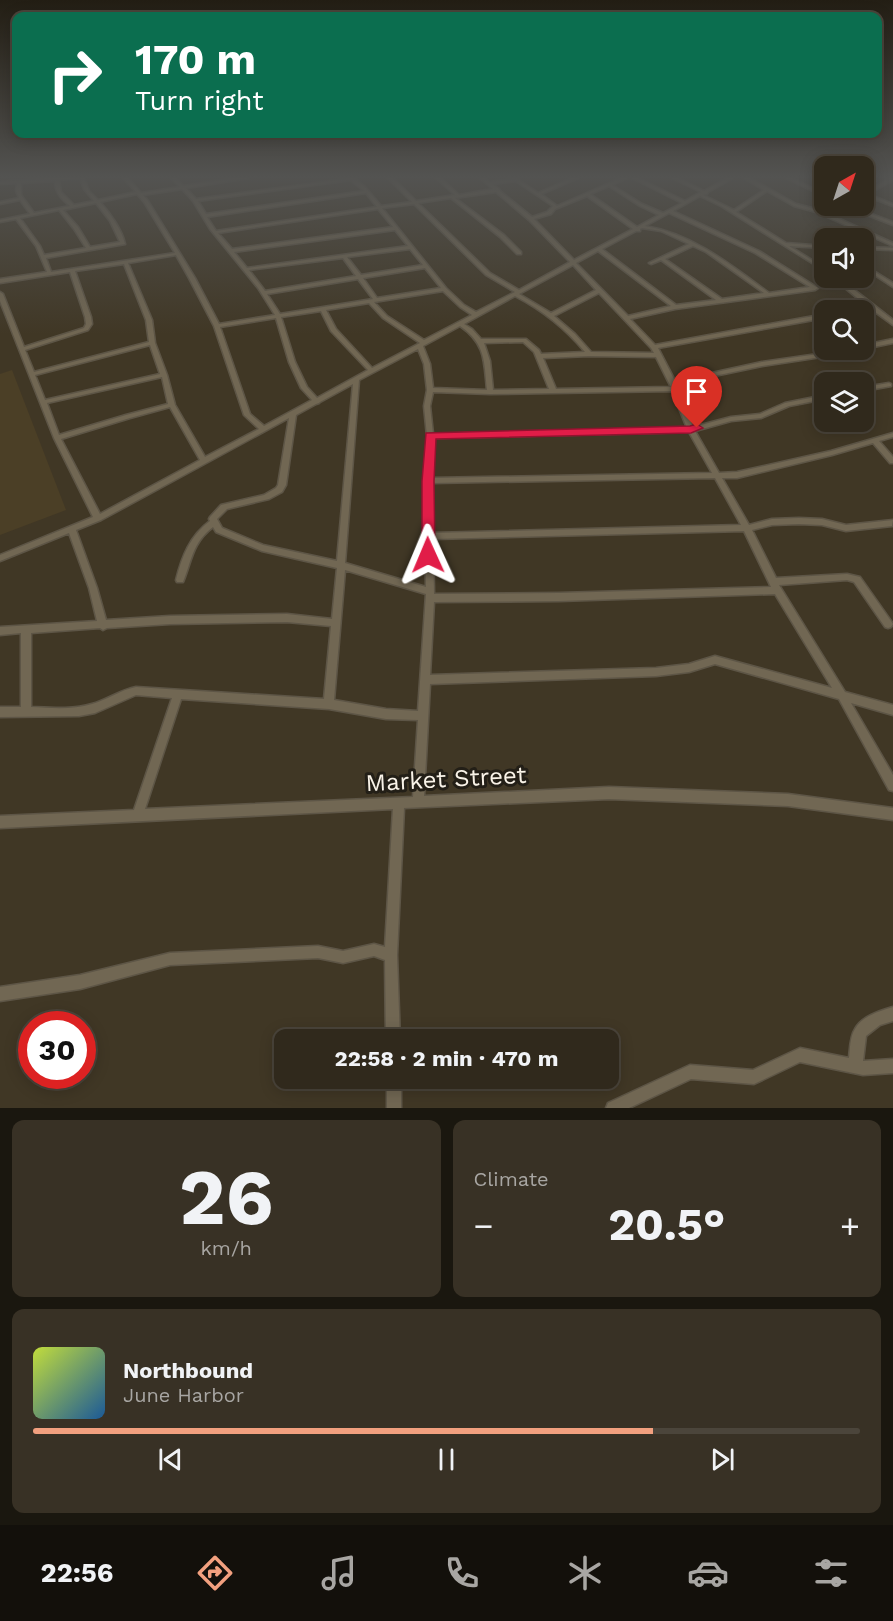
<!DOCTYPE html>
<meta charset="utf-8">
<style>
body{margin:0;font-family:"Work Sans",sans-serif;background:#383125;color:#f1f3f6;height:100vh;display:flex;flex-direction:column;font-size:22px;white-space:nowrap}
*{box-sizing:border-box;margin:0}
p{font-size:20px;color:#a8a6a3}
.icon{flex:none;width:33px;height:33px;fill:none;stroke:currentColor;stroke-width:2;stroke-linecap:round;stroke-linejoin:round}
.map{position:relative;height:1108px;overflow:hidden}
.drawer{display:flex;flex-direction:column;gap:12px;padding:12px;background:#1a170f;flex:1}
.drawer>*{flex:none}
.banner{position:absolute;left:12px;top:12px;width:870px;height:126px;border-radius:12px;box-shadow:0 3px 15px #0003,0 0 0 2px #4b453b;background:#0b6e4f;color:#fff;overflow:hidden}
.needle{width:39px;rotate:39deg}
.fabs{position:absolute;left:814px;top:156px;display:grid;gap:12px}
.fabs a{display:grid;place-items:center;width:60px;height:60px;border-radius:12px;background:#30291c;box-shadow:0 3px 15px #0003,0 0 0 2px #4b453b;font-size:30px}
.speed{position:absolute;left:18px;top:1011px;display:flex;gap:12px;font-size:30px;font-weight:700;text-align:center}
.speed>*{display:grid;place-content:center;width:78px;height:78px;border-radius:50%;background:#30291c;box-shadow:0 3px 15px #0003,0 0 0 2px #4b453b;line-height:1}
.speed .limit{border:9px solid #d22;background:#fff;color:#111}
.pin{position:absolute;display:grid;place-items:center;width:51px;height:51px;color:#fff;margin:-62px -26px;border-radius:50% 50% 50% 0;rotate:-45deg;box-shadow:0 0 6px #0007}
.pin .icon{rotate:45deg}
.me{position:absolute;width:66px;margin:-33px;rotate:359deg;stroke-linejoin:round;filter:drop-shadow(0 0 4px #0008)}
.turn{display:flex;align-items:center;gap:21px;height:126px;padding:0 24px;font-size:27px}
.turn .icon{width:78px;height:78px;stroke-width:2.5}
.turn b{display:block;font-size:42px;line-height:51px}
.big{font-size:45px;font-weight:700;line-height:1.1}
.drawer .tile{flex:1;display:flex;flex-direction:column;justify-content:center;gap:9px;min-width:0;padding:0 21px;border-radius:12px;background:#383125}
.drawer .dial{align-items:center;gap:0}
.dial b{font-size:78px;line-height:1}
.song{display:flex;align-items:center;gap:18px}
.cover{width:72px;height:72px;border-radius:9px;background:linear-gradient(135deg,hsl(70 70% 55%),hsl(210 70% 35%))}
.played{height:6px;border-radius:3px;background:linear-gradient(90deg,#f2a07f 75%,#4b453b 75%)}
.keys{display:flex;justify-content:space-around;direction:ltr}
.heat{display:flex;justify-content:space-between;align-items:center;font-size:33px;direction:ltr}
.drawer .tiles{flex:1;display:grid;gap:12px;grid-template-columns:1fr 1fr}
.tile:last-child{grid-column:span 2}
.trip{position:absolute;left:274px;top:1029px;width:345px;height:60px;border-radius:12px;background:#30291c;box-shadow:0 3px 15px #0003,0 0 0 2px #4b453b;font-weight:700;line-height:60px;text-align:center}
.dock{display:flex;height:96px;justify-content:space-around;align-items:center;background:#13100b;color:#a8a6a3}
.dock .icon{width:42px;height:42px}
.dock .on{color:#f2a07f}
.dock b{font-size:27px;color:#f1f3f6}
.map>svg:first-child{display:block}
.built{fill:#4b3f26}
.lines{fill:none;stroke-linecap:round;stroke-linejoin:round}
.minor-casing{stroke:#5d5546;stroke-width:3}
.minor{fill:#716753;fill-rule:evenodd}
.route{fill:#e11d48;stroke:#92132f;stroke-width:1.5}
.labels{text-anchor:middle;stroke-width:6;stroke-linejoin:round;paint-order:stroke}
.near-street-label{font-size:24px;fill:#f9f3e8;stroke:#231f17}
</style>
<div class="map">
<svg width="893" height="1108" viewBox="0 0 893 1108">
<rect width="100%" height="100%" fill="#403725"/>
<path class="built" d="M12 370 66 510 0 535V374Z"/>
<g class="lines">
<defs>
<path id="minor" d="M52 178H78L59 180 61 192 74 205 94 201 84 189 80 178H84L89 191 98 200 136 192 123 178H128L141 193 180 187 171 178H176L183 186 236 178H249L186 188 196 199 354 178 365 187 381 206 412 202 388 178H393L416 201 455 195 436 178H441L459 195 493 189 480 178H485L489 182 517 179 538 193 572 178H578L541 194 557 206 621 178H627L612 185 642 204 663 213 682 203 632 178H638L685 201 701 192 672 178H678L704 191 727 178H733L708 192 707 194 703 195 734 210 764 190 744 178H750L796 204 820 210 893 243V246L816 212 794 206 767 191 736 212 786 243 825 246V248L789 246 825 268V271L721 206 700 196 673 211 759 251 818 288 815 290 675 309 630 319 655 345 825 314V318L658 348 675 381 762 362 846 350H857L854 352 762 366 676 384 693 427 731 417 760 414 785 403 825 395V399L789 406 761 418 731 421 695 431 719 473 737 472 831 451 893 433V437L879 441 893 457V463H890L873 443 832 455 737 478H722L749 525 772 519 799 518 822 519 846 525 893 520 892 526 846 531 822 525 799 524 772 525 752 530 776 578 847 574 860 577 891 621 893 624 891 627 888 628 885 627 854 582 847 580 779 585 845 692 893 705V715L851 703 893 775V791L889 790 839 699 715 664 689 672 656 676 430 684 424 796 609 787 788 794 893 808V820L788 806 609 799 404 808 397 955 400 1040H386L385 960 374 956 343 963 318 958 170 965 80 989 0 1001V987L80 975 170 953 318 946 343 951 374 944 385 947 393 809 0 828V816L134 810 172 698 136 695 95 713 79 716 0 717V707H21V633L0 635V627L97 621 89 588 69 533 0 561V555L93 517 54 438 0 301V292L3 294 24 347 84 328 86 324 85 317 70 272 0 283V279L47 272 36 246 16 219 0 222V220L30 214 20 200 0 204V202L19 198 16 191 17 183 0 184V182ZM351 180 364 191 206 214 198 201ZM55 181C55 192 61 199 70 206L34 213 21 195V183ZM516 181 553 206 547 212 532 217 500 191 499 189 492 184ZM609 186 640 206 659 215 637 227 590 194ZM182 189 193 201 210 229 258 288 275 315 219 324 195 278 148 201 143 195ZM496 192 529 220 570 262 519 290 490 273 418 203 451 198 500 237 517 254H521V252L504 235 455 198ZM366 193 377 207 216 231 207 217ZM137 194 144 202 175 253 51 272 46 258 125 244C122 230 110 213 100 202ZM587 196 633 229 574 260 534 219 551 214 555 209ZM96 203 110 221 120 242 90 247 78 227 63 210ZM414 204 486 275 515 292 476 312 464 305 446 288 382 208ZM378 209 393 227 232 249 218 233ZM59 210 74 229 86 248 44 255 40 246 20 218ZM669 213 755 253 810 287 769 293C731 265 693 234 645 226ZM642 228 661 231 689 244 649 263 651 264 661 260 716 300 676 305 602 249 636 231H640V229ZM395 230 408 246 247 268 234 252ZM693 246 706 252 764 293 722 299 665 259ZM410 249 423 265 361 275 347 257ZM598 251 671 306 628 316 576 263ZM176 255 189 278 214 326 244 415 259 429 205 457 175 405 167 375 155 343 152 320 128 263ZM343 258 356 276 265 291 249 270ZM124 264 146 320 149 342 34 372 25 350 88 330 92 324 91 317 75 271ZM573 265 596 290 551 313 519 294ZM425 268 441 288 377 298 363 278ZM358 279 373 299 280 314 267 294ZM443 291 460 307 472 315 424 340 387 316 374 302ZM599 293 651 348 654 353 591 352 575 334 554 316ZM515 296C542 310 565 328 585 352L541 354 539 350 526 339H481L472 329 464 324ZM369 303 383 318 420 343 372 368 336 329 326 310ZM321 311 331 331 368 370 317 398 307 387 295 362 281 317ZM276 318 289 362 301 388 312 400 264 426 250 414 220 327ZM460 326C486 344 484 361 487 390L433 388 430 364 423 346ZM523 342 534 352 549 389 493 390 490 361 484 343ZM150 345 160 374 45 400 35 375ZM418 349 424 364 427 390 424 406 427 436 424 481 426 587 345 563 359 380ZM589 356 656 357 671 387 556 389 543 358ZM162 377 168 404 126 415 59 435 47 403ZM353 384 337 561 263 545 222 528 217 519 227 509 269 499 282 492 286 485 296 415 316 404 319 403 320 402ZM672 391 687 428 433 434 430 406 433 392 490 394ZM170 407 200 460 100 514 61 439 130 418ZM289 418 278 485 276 488 264 495 221 505 210 517 209 519 210 521C190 536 182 556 176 580L177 582H183C192 560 192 543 213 527L216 532 262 551 337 568 332 619 287 614 170 616 106 620 97 588 76 530 101 520ZM689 432 712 473 432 478 433 438ZM715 478 741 525 433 533 432 483ZM744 531 771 587 559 593 434 594 433 539ZM345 570 426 594 418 711 386 709 334 700ZM775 594 832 688 715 656 689 664 656 668 430 675 434 602 559 601ZM287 622 331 626 324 699 136 687C120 690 107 700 92 704 73 710 51 708 31 707V633L100 628 103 630 107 628 170 624ZM181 699 329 709 386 719 418 720 413 797 145 809Z
M786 178H792L825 194V197Z
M890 178H893V180L868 194 893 204V206L864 195V193Z
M845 206H850L893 222V225Z
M864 247 893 248V250L864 249Z
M864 265 893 283V287L864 268Z
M833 278H839L893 320V325L871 309 846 310 848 308 867 306Z
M893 339V343L864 349V345Z
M889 383 891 384V386L864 391V387Z
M893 1007V1021L880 1025 866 1036 863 1061 893 1059V1073L863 1075 800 1062 754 1084 691 1079 629 1108H606L608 1103 690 1065 753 1070 800 1048 849 1058C850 1049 850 1036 855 1029 862 1016 880 1011 893 1007Z
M387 1078H401V1108H387Z"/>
</defs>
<use href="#minor" class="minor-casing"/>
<use href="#minor" class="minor"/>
</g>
<linearGradient id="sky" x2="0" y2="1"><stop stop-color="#231e14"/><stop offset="0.53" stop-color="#535351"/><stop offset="1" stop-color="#535351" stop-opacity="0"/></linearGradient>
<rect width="893" height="334" fill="url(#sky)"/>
<path class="route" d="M697 424 703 428 691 433 436 439 434 481 435 555 428 560 422 555V481L426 433 690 426Z"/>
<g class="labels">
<g class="near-street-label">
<text transform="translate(446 779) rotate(-3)" y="8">Market Street</text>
</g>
</g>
</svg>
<div class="fabs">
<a><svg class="needle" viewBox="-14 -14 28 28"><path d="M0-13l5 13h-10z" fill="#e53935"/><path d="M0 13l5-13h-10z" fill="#a8a6a3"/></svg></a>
<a><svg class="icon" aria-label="sound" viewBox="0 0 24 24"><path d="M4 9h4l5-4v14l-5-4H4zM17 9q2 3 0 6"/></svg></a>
<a><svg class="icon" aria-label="search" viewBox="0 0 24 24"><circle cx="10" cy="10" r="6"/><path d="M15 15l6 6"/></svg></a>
<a><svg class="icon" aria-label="layers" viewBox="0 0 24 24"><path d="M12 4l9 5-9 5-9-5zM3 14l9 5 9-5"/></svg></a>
</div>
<div class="speed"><div class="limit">30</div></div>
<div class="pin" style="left:697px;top:428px;background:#d93025"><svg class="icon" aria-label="arrive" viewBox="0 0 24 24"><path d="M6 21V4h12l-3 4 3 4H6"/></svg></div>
<svg class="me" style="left:428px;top:555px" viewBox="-20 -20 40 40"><path d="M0-17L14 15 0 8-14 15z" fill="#e11d48" stroke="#fff" stroke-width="4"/></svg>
<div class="trip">22:58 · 2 min · 470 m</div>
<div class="banner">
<div class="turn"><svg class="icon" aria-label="right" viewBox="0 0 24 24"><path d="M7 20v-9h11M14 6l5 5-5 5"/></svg><div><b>170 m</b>Turn right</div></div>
</div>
</div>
<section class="drawer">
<div class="tiles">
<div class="tile dial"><b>26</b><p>km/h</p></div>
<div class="tile"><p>Climate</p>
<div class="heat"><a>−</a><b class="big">20.5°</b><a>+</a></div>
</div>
<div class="tile">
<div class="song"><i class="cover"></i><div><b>Northbound</b><p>June Harbor</p></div></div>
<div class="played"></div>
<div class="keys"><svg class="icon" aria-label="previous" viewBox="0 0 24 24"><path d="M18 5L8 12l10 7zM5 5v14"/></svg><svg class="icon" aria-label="pause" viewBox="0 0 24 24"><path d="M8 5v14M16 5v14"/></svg><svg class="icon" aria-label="next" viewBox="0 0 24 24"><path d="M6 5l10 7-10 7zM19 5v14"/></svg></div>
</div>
</div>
</section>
<nav class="dock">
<b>22:56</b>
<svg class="icon on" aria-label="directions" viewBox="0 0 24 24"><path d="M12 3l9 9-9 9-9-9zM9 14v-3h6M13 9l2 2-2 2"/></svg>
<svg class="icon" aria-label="music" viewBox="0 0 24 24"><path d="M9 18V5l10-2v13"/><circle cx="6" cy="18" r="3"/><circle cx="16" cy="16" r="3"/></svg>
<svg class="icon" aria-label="phone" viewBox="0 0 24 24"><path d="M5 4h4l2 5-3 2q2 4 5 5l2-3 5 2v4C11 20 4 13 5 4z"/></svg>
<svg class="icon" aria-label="climate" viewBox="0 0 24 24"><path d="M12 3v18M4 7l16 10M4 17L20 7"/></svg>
<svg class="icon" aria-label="car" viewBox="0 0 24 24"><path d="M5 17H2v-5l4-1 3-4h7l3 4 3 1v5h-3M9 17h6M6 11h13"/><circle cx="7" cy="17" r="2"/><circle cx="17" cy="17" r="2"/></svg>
<svg class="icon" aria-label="filters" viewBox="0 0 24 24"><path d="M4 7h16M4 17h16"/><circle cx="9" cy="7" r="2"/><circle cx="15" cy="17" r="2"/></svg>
</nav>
